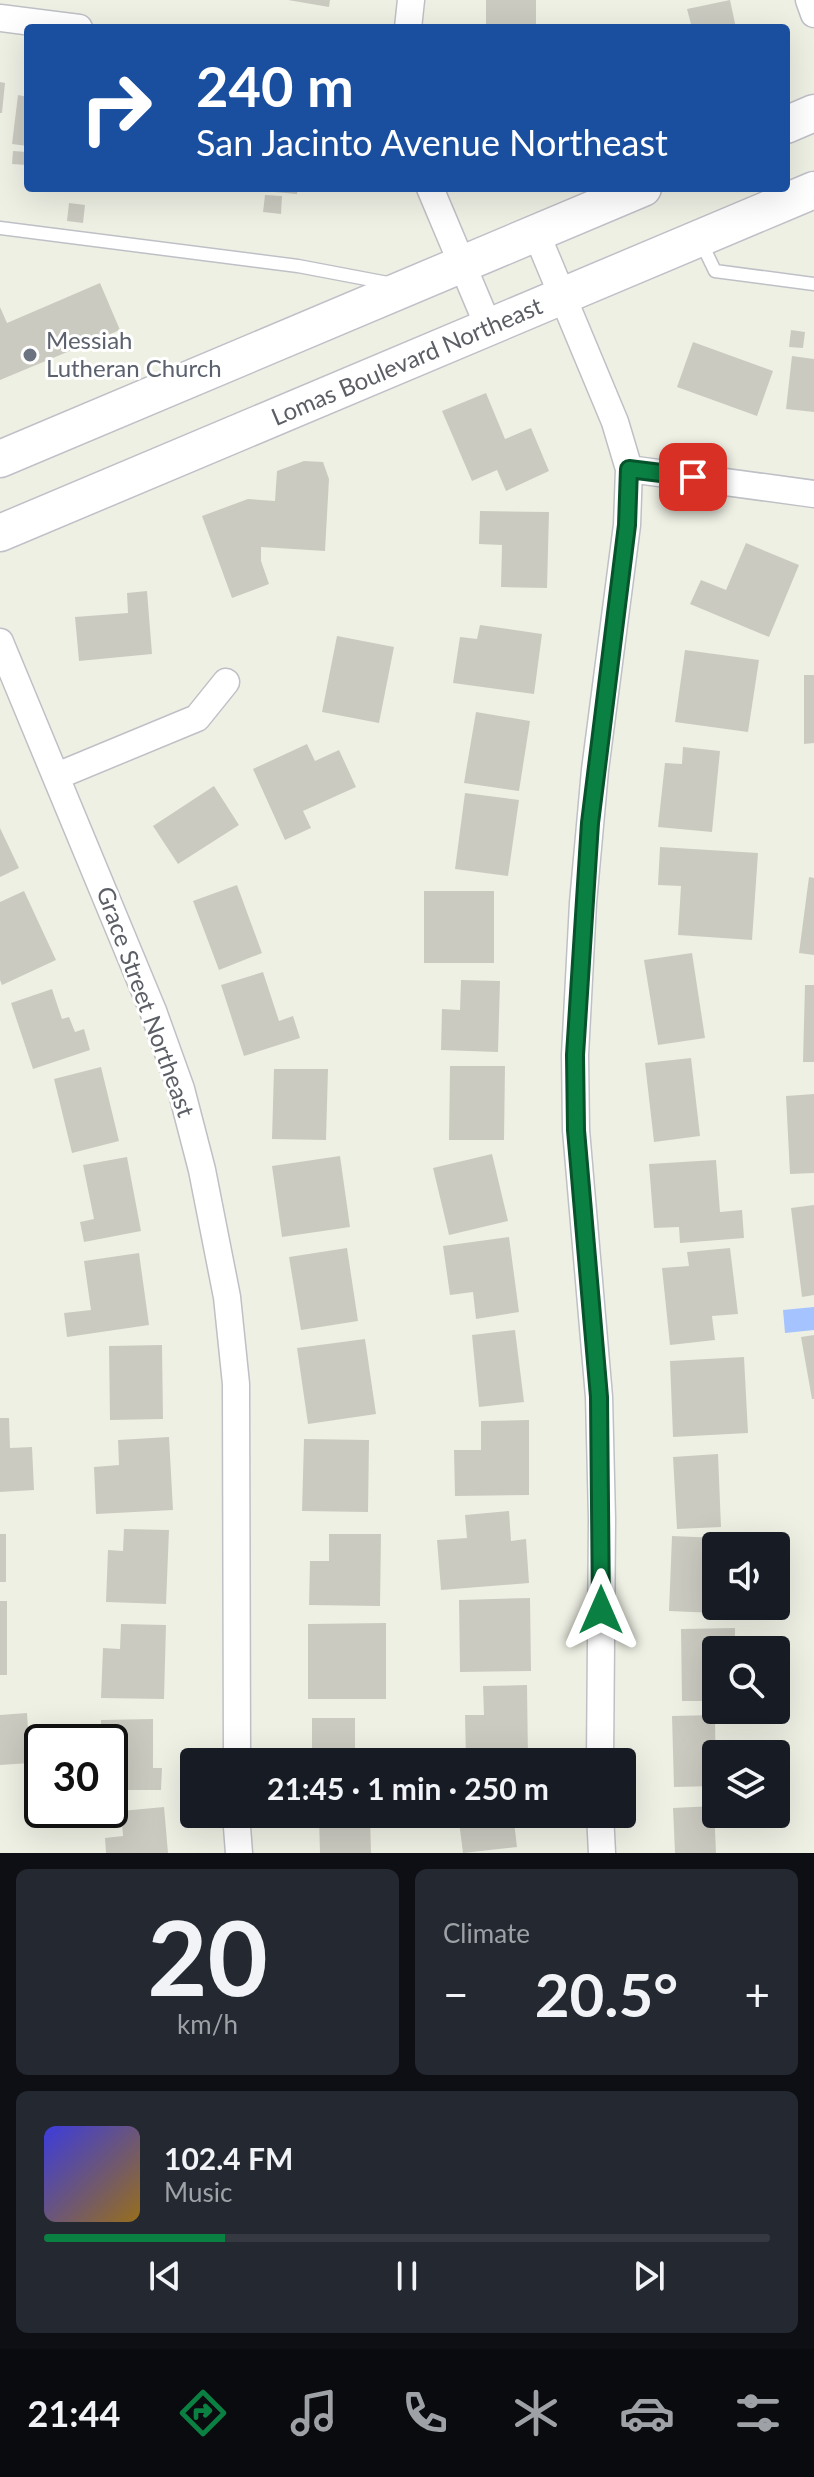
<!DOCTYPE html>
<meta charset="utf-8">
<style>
body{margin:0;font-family:Lato,sans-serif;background:#242831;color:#f1f3f6;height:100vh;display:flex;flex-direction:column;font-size:30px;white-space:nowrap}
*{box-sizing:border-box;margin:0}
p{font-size:26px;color:#9ea1a6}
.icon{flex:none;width:44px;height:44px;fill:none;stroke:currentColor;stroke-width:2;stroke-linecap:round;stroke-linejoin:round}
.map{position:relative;height:1853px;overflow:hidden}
.drawer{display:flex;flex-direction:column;gap:16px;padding:16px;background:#0d0f14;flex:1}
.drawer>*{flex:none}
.top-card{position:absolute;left:24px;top:24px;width:766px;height:168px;border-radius:8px;box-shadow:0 8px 32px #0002;background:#1a4fa0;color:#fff;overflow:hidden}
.controls{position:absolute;left:702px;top:1532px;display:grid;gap:16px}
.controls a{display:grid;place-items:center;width:88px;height:88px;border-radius:8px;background:#171b24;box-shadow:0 8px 32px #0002;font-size:40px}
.speed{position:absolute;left:24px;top:1724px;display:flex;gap:16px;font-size:40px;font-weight:700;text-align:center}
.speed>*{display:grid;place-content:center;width:104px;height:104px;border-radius:50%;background:#171b24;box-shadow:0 8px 32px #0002;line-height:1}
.speed .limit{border:4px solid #111;border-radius:12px;background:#fff;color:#111}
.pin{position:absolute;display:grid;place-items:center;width:68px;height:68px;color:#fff;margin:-34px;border-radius:16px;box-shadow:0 4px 12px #0006}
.me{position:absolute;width:88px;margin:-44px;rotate:0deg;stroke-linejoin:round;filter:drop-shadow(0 0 6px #0008)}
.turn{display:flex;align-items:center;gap:28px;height:168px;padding:0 40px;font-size:36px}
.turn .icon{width:104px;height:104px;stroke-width:2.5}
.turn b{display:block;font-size:56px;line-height:68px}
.big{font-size:60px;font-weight:700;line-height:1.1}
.drawer .card{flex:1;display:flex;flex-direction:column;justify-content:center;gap:12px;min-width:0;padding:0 28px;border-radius:12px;background:#242831}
.drawer .dial{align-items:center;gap:0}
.dial b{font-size:104px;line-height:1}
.song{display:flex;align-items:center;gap:24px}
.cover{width:96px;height:96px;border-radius:12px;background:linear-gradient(135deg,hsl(240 70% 55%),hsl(40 70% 35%))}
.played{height:8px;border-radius:4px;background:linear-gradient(90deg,#0b8043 25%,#363941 25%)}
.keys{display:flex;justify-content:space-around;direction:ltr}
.heat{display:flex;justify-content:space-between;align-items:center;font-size:44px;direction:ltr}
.drawer .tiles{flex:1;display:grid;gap:16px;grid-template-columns:1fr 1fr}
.card:last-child{grid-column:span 2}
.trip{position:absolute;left:180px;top:1748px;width:456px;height:80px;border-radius:8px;background:#171b24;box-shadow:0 8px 32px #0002;font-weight:700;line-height:80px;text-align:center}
.menu{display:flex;height:128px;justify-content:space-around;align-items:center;background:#090b0e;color:#9ea1a6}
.menu .icon{width:56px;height:56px}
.menu .on{color:#0b8043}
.menu b{font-size:36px;color:#f1f3f6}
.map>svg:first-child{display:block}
.water{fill:#a5c3ff}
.building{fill:#cbcac1}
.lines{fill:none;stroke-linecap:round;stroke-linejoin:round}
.service-casing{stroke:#bec0c6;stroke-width:15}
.minor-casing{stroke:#bec0c6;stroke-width:29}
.secondary-casing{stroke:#bfc0c8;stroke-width:39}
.service{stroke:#fff;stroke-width:12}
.minor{stroke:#fff;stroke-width:26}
.secondary{stroke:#fff;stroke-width:36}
.route-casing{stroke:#07532c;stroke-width:20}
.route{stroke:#0b8043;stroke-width:14}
.worship-dot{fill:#6b7280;stroke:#fff;stroke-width:3}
.labels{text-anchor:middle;stroke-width:6;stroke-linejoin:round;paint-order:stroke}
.worship-label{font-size:24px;fill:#5b616d;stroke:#fff;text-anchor:start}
.street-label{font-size:24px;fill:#5c5e66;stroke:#fff}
</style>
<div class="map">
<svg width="814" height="1853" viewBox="0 0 814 1853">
<rect width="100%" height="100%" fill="#eff0e4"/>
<path class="water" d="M814 1307V1330L785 1333 783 1310Z"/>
<path class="building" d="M288 0H330L329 7Z
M486 0H536V28H486Z
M730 0 736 28H692L687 9Z
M0 82 5 83 2 113H0Z
M18 95 28 97V146L12 144Z
M13 151 27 152 26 165 12 164Z
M274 188H298L297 194 274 192Z
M265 195 282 196 281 214 263 212Z
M69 203 85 205 83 223 67 221Z
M100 283 120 330 0 380V307L7 323Z
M791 330 805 332 803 348 789 347Z
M693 342 773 371 757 416 677 387Z
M792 356 814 359V412L786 409Z
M486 393 505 439 531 428 549 471 506 491 497 470 472 481 442 411Z
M304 461 323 462 329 479 325 551 261 547V561L269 584 232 598 202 516 248 499 275 501 277 471Z
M480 511 549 512 547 588 501 587 502 545 479 544Z
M746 543 799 565 769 637 690 604 701 580 726 590Z
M147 591 152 654 79 661 75 617 128 613 127 593Z
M480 625 542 634 534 694 453 683 460 637 477 639Z
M337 636 394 647 379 723 322 712Z
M685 650 759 660 748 732 675 722Z
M804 675H814V743L804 744Z
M476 712 530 721 519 791 464 783Z
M307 744 315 761 339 750 356 787 303 811 311 828 285 840 253 769Z
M683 747 720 751 712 832 658 827 665 763 682 764Z
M214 786 239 825 178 864 153 826Z
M465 793 519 800 508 876 455 869Z
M0 828 19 868 0 877Z
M660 847 758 853 752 940 678 935 681 886 658 885Z
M809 877 814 878V955L799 953Z
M237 885 262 953 219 970 193 901Z
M24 891 56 960 2 985 0 980V902Z
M424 891H494V963H424Z
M692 953 705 1038 658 1045 644 960Z
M263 972 279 1021 293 1016 300 1038 244 1056 221 985Z
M461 980 500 981 498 1052 441 1050 442 1009 460 1010Z
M805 985H814V1062H803Z
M52 989 62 1019 69 1017 75 1032 84 1029 90 1050 33 1069 11 1003Z
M691 1058 700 1136 654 1142 645 1063Z
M450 1066H505L504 1140H449Z
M101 1067 119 1141 72 1153 54 1079Z
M274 1069H328L326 1140 272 1139Z
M814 1094V1173L790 1174 786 1096Z
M492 1154 508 1221 449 1235 433 1168Z
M340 1156 350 1227 282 1237 272 1166Z
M127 1157 141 1231 84 1242 80 1222 94 1219 83 1165Z
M716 1160 720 1212 742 1210 744 1238 680 1243 679 1227 654 1228 649 1164Z
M814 1205V1295L802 1297 791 1208Z
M509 1237 519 1312 476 1319 473 1292 450 1295 443 1246Z
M347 1248 358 1321 301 1330 289 1257Z
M730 1248 738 1314 712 1316 715 1340 670 1345 662 1268 689 1266 687 1252Z
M139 1253 149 1325 67 1337 64 1313 91 1310 84 1261Z
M515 1330 524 1402 479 1407 472 1335Z
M814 1335V1399H812L801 1337Z
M365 1339 376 1414 308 1424 297 1348Z
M162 1345 163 1419 110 1420 109 1346Z
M744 1357 748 1433 673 1437 670 1361Z
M0 1418H9L10 1448 32 1447 34 1490 0 1492Z
M529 1420V1495L455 1496 454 1450H481V1421Z
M169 1437 173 1510 96 1514 94 1467 119 1465 118 1440Z
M304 1439 369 1440 368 1512 302 1511Z
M718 1454 721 1527 677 1529 673 1457Z
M509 1511 511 1541 526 1539 529 1583 441 1590 437 1540 467 1538 465 1515Z
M124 1529 169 1530 166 1604 106 1602 108 1550 123 1551Z
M0 1534H6V1582H0Z
M329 1534H381L380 1606 309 1605 310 1561H329Z
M672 1536 719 1538V1546H716V1613L669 1611Z
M530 1598 531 1671 460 1672 459 1600Z
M0 1601H7V1675H0Z
M386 1623V1699H308V1624Z
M121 1624 166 1625 164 1699 101 1698 103 1648 120 1649Z
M735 1628V1650H716V1701H682L681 1629Z
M527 1685 528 1760 466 1761 465 1715H484L483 1686Z
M27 1713 30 1763 0 1765V1715Z
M715 1715 716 1786 674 1787 672 1716Z
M312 1718H355V1762H299V1750H312Z
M153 1719V1768H162L161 1790H110V1742H101V1720Z
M714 1806 716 1853H675L673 1808Z
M164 1807 168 1853H106L105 1838 123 1836 121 1811Z
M458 1814H513L517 1847 463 1853Z
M370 1816 371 1853H320L319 1819Z"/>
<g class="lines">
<defs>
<path id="service" d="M0 228 298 266 393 284
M701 242 715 271 814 284"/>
<path id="minor" d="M809 0 814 14
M0 18 79 28
M408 28 411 0
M430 188 489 328
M537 235 615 422 629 469 627 525 595 770 583 903 575 1055 576 1130 599 1397 602 1519 600 1762
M629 469 814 494
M0 642 153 1011 181 1089 202 1170 227 1297 236 1384 237 1762
M57 776 197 718 226 682
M236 1814 239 1853
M600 1814 602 1853"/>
<path id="secondary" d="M786 125 814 113
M0 459 643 188
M0 533 814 190"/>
</defs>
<use href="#service" class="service-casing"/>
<use href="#minor" class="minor-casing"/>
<use href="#secondary" class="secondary-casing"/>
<use href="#service" class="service"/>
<use href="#minor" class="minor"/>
<use href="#secondary" class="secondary"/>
</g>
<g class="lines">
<defs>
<path id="route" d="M601 1610 599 1397 576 1130 575 1055 590 823 627 525 629 469 693 477"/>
</defs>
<use href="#route" class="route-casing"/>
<use href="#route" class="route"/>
</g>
<circle class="worship-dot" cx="30" cy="355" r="8"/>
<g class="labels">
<g class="worship-label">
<text x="46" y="349">Messiah<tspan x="46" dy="28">Lutheran Church</tspan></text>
</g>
<g class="street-label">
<text transform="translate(407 362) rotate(-23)" y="8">Lomas Boulevard Northeast</text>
<text transform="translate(145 1002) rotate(70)" y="8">Grace Street Northeast</text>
</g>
</g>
</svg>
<div class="controls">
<a><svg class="icon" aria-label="sound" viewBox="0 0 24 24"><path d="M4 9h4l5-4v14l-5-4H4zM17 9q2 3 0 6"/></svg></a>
<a><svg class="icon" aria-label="search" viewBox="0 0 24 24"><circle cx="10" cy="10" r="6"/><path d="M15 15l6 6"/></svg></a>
<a><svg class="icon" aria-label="layers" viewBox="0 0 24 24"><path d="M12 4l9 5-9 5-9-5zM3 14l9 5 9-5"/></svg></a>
</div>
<div class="speed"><div class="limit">30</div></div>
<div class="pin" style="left:693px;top:477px;background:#d93025"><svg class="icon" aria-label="arrive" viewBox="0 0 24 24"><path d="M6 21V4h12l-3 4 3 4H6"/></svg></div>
<svg class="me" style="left:601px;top:1610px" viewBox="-20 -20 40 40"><path d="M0-17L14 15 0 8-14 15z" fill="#0b8043" stroke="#fff" stroke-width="4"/></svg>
<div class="trip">21:45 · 1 min · 250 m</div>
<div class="top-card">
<div class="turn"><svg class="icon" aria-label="right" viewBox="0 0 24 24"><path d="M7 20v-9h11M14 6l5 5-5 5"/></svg><div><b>240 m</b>San Jacinto Avenue Northeast</div></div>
</div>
</div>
<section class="drawer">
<div class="tiles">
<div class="card dial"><b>20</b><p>km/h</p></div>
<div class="card"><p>Climate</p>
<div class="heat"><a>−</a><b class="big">20.5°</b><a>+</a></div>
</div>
<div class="card">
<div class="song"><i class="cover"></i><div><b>102.4 FM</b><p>Music</p></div></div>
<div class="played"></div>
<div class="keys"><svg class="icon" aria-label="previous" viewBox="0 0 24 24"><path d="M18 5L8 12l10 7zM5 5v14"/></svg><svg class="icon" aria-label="pause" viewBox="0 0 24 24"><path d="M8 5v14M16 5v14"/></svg><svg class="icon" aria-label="next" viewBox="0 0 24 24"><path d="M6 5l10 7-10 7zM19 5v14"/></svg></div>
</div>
</div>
</section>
<nav class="menu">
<b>21:44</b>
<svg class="icon on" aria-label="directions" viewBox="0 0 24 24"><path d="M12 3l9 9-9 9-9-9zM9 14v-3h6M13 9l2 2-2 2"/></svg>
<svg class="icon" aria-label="music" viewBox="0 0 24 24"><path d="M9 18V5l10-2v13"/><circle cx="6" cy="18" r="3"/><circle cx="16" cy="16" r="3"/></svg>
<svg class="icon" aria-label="phone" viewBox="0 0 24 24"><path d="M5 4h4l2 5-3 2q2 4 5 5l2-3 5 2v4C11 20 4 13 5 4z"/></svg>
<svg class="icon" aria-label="climate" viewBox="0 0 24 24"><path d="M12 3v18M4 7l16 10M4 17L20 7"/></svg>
<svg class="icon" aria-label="car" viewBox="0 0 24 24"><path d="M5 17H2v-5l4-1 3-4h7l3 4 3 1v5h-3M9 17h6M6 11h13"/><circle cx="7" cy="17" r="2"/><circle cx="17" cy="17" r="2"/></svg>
<svg class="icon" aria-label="filters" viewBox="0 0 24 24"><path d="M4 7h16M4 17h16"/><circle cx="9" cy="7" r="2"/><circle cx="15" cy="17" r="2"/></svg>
</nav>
